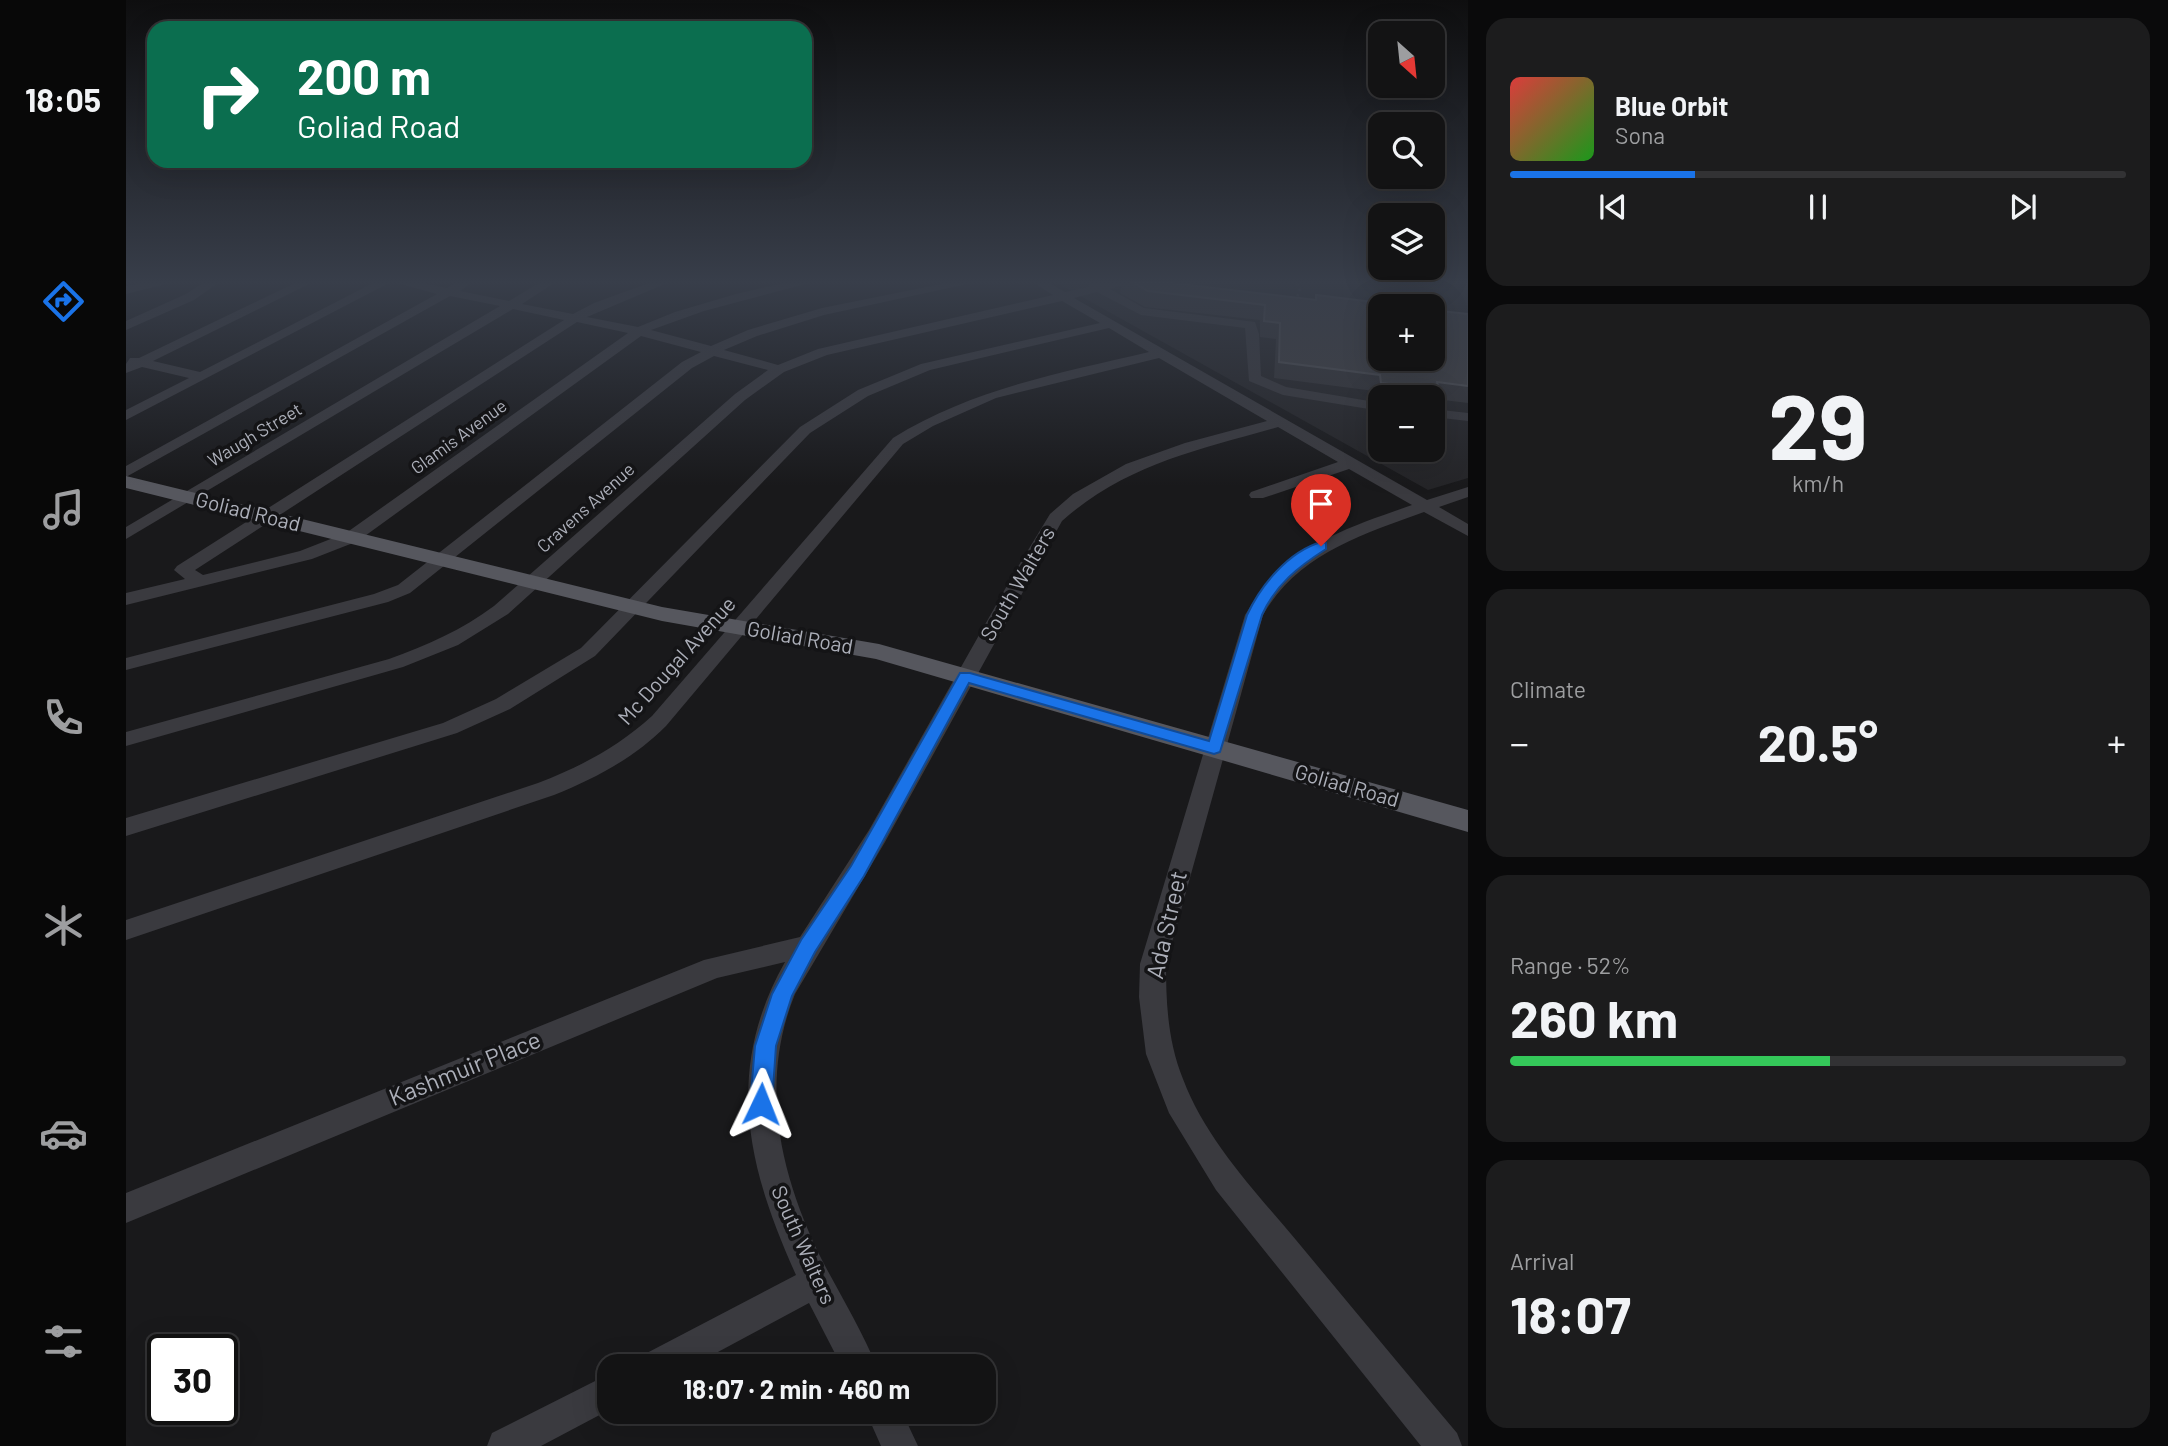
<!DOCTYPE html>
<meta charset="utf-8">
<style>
body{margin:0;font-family:Barlow,sans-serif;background:#1c1c1d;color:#f1f3f6;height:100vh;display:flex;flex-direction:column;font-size:26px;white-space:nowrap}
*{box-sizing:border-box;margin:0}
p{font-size:23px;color:#9d9ea0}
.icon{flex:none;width:38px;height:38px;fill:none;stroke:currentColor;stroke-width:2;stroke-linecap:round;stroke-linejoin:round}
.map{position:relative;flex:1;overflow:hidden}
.sheet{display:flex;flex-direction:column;gap:18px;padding:18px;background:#0a0a0b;width:700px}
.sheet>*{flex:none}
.guide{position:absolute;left:21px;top:21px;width:665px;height:147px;border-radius:21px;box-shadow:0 7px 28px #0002,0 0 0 2px #323234;background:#0b6e4f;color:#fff;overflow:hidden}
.needle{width:46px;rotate:153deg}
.buttons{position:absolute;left:1242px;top:21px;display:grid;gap:14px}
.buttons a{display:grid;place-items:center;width:77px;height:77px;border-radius:14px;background:#131314;box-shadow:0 7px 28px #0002,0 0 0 2px #323234;font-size:35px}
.speed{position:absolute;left:21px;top:1334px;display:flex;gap:14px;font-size:35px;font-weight:700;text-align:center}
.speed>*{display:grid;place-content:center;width:91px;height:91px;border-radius:50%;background:#131314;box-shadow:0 7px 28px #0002,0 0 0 2px #323234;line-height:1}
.speed .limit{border:4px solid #111;border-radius:10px;background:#fff;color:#111}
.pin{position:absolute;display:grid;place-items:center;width:60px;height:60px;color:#fff;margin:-72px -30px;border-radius:50% 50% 50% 0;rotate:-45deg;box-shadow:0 0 7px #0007}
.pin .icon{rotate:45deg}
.me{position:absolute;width:77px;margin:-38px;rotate:2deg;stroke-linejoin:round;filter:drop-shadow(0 0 5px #0008)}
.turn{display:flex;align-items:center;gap:24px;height:147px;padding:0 35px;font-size:32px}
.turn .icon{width:91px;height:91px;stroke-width:2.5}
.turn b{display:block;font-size:49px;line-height:60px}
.big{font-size:52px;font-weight:700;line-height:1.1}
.sheet .widget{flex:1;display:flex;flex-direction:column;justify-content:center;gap:10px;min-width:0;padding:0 24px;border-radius:21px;background:#1c1c1d}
.sheet .dial{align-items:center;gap:0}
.dial b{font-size:91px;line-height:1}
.song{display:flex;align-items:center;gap:21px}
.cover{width:84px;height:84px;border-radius:10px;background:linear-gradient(135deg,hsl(0 70% 55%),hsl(120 70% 35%))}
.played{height:7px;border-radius:4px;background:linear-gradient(90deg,#1a73e8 30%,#323234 30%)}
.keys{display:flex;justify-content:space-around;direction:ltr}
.heat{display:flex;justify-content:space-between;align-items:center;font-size:38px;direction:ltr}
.charge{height:10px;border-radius:5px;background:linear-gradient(90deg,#34c759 52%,#323234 0)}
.trip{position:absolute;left:471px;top:1354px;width:399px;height:70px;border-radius:21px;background:#131314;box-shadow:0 7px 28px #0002,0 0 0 2px #323234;font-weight:700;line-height:70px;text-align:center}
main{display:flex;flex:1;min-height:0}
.tab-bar{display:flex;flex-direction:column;width:126px;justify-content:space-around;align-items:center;background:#080808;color:#9d9ea0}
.tab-bar .icon{width:49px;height:49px}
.tab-bar .active{color:#1a73e8}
.tab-bar b{font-size:32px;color:#f1f3f6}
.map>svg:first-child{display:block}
.built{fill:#252528;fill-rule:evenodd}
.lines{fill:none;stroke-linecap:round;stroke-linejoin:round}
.path{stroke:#404146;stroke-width:2.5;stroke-dasharray:2.5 3.5;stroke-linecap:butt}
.minor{fill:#3a3a3f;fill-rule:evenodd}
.major{fill:#56575e;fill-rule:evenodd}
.wall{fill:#353539}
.building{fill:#424246;stroke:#525358;stroke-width:2}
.route{fill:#1a73e8;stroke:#114b97;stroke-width:2}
.labels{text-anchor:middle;stroke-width:7;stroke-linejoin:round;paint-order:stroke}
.far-street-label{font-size:18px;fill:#acafb9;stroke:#141416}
.street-label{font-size:21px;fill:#acafb9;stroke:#141416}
.near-street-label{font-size:24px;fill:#acafb9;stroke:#141416}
</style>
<main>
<nav class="tab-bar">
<b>18:05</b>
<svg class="icon active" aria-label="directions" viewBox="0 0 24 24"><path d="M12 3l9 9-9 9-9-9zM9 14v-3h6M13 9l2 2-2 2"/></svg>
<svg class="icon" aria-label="music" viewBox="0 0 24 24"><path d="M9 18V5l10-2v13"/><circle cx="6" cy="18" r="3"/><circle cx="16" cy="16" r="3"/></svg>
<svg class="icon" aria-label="phone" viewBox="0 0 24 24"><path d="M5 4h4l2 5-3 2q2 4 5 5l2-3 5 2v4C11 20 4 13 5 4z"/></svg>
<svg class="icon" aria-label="climate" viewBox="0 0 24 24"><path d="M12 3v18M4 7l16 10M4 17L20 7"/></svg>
<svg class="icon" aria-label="car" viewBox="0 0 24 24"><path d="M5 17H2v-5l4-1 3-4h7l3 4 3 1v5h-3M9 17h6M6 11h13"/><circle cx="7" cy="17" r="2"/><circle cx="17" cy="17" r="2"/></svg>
<svg class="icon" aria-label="filters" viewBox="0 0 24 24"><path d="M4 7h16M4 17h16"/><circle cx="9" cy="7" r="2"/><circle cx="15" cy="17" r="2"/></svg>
</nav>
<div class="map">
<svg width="1342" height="1446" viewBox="0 0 1342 1446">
<rect width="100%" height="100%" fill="#19191b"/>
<path class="built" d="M931 283H1342V478L1302 490ZM1255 306H1307V359H1255ZM1255 397H1307V450H1255Z"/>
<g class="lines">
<path class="path" d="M1171 283 1174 291 1171 297 1175 301"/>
<path class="minor" d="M16 283H44L0 294V286Z
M77 283H92L68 300 0 330V321L60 294Z
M169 283H185L27 361 74 372 247 283H263L0 420V410L63 378 16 367 0 373V364L4 358H13Z
M271 283H297L321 288 329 283H345L334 291 383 301 413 283H428L396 304 447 314 468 303 523 283H541L461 317 512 327 549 312 610 294 658 283H683L578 311 525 330 585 346 622 330 696 308 820 283H846L698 315 631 336 598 350 652 365 692 349 927 295 908 283H923L939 292 963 287 964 283H1002L984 289 1018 308 1129 322 1133 334 1135 376 1160 387 1255 403V411L1157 395 1123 381 1119 328 1015 315 971 292 948 298 1301 500 1342 487V497L1313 507 1342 524V536L1298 512C1235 535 1172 554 1137 615L1040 964C1040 1004 1042 1042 1057 1079 1080 1140 1129 1191 1170 1240 1224 1305 1277 1369 1331 1433L1336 1446H1295L1090 1190 1043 1113 1020 1054 1013 997 1014 964 1119 615C1159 547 1215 530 1286 505L1223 469 1137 498H1125L1123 495 1125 492 1212 462 1152 427C1072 450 1000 464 936 521L759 842 669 994C632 1085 655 1178 697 1262 715 1296 736 1331 751 1367H716L683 1303 564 1367H512L517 1355 670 1275C621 1167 598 1070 659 962L591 978 0 1223V1193L578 960 674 937 743 830 887 575 924 514 947 494 1000 464 1059 443 1141 421 1033 358 870 398 807 426 777 444 540 726C508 758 470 778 428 795L0 940V920L412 783C454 767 492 747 526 716L767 438C846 389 934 373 1023 352L983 328 804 370 742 396 684 433 469 656 384 709 331 733 0 836V818L317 723 370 699 455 648 674 427 732 390 795 364 974 323 936 301 701 355 658 372 619 400 382 614 332 645 277 667 0 746V732L263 659C301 645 336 630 368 606L609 394 642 370 588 356 566 368 284 593 262 602 0 670V658L248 594 272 585 556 362 575 352 515 336 232 541 186 559 0 605V593L59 579 48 570 51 566 438 320 387 309 0 539V527L374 306 324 296 0 477V466L311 294ZM451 322 502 333 220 533 174 551 77 575 69 570Z
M1307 409 1342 413V421L1307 417Z
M483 1374V1410L415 1446H361L366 1433Z
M740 1412H776L792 1446H755Z"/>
<path class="major" d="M0 476 536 607 753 644 1342 810V832L750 659 536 621 0 488Z"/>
</g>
<path class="wall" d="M996 283H1045L1189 300 1190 295 1342 314V403L1309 399 1307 404V397H1255V400L1249 399 1248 391 1148 378 1150 339 1134 337V320L1019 307 994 293Z"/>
<path class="building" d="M1008 283H1045L1190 300V295L1279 306H1255V359H1307V310L1342 314V386L1311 382 1313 390 1255 383 1254 375 1153 362 1154 323 1138 321 1139 305 1022 291Z"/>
<linearGradient id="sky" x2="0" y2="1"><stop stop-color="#0e0e0f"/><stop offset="0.58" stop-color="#383e4a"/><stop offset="1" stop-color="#383e4a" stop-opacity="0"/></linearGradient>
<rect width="1342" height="486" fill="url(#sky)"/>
<path class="route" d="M1195 542 1200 543V549C1172 567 1150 584 1136 615L1094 752 1088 754 843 683 738 876 689 952 666 996 650 1046 646 1104 643 1111 635 1114 628 1111 624 1104 629 1046 646 994 675 940 725 866 834 673H844L1083 741 1121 615C1135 585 1162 552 1195 542Z"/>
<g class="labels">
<g class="far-street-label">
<text transform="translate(129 435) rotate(-31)" y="6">Waugh Street</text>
<text transform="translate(333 437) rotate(-36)" y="6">Glamis Avenue</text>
<text transform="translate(460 508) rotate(-42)" y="6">Cravens Avenue</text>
</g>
<g class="street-label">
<text transform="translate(122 512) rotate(14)" y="7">Goliad Road</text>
<text transform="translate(892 584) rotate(-60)" y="7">South Walters</text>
<text transform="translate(674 638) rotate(10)" y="7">Goliad Road</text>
<text transform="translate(551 661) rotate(-48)" y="7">Mc Dougal Avenue</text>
<text transform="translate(1221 786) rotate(16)" y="7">Goliad Road</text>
<text transform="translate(677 1245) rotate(66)" y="7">South Walters</text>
</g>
<g class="near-street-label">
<text transform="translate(1041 925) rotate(-77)" y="8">Ada Street</text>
<text transform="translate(339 1069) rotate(-22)" y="8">Kashmuir Place</text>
</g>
</g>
</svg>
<div class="buttons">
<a><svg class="needle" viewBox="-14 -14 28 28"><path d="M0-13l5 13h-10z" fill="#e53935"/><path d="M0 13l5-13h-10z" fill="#9d9ea0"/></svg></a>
<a><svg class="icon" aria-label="search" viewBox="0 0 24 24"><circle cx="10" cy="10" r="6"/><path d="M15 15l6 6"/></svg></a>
<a><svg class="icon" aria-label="layers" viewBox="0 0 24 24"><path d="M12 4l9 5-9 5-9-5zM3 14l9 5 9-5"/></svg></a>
<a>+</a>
<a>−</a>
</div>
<div class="speed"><div class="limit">30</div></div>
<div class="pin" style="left:1195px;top:546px;background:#d93025"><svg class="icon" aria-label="arrive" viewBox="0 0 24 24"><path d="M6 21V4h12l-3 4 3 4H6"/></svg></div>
<svg class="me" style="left:635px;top:1104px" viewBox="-20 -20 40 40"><path d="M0-17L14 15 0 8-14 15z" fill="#1a73e8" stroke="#fff" stroke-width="4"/></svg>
<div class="trip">18:07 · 2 min · 460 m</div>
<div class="guide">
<div class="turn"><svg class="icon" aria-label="right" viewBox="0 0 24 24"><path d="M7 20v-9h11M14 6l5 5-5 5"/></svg><div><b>200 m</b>Goliad Road</div></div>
</div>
</div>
<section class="sheet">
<div class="widget">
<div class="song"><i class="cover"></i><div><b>Blue Orbit</b><p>Sona</p></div></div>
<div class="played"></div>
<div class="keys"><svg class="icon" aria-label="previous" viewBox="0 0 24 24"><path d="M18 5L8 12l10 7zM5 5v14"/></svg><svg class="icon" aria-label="pause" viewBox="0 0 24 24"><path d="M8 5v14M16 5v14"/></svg><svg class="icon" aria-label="next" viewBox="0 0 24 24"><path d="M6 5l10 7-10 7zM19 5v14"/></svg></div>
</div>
<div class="widget dial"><b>29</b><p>km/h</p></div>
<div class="widget"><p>Climate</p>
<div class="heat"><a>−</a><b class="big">20.5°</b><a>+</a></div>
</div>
<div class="widget"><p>Range · 52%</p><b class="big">260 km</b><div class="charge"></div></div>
<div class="widget"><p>Arrival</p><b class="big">18:07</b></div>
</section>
</main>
